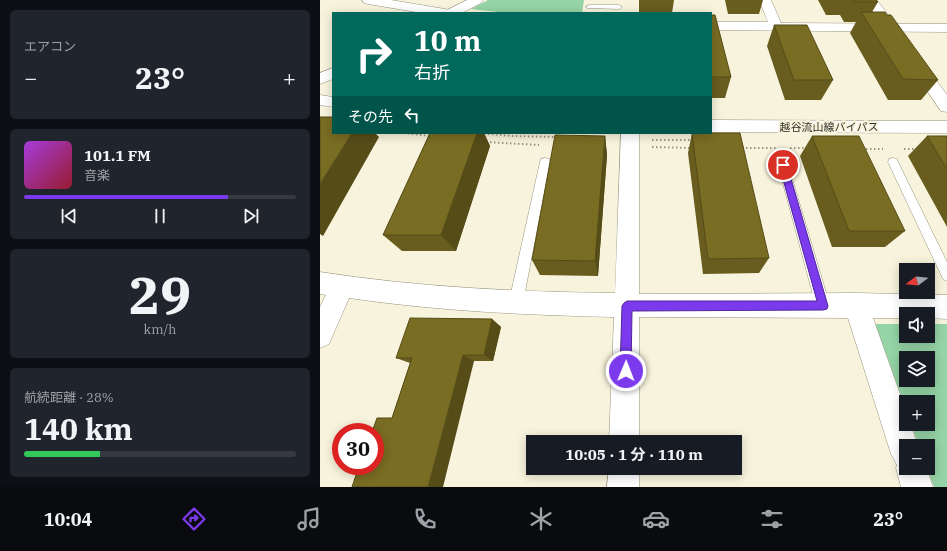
<!DOCTYPE html>
<html lang="ja">
<meta charset="utf-8">
<style>
body{margin:0;font-family:"IBM Plex Serif","Noto Sans JP",serif;background:#20242c;color:#f1f3f6;height:100vh;display:flex;flex-direction:column;font-size:15px;white-space:nowrap}
*{box-sizing:border-box;margin:0}
p{font-size:13px;color:#9ea1a6}
.icon{flex:none;width:22px;height:22px;fill:none;stroke:currentColor;stroke-width:2;stroke-linecap:round;stroke-linejoin:round}
.map{position:relative;flex:1;overflow:hidden}
.drawer{display:flex;flex-direction:column;gap:10px;padding:10px;background:#0d0f14;width:320px}
.drawer>*{flex:none}
.hud{position:absolute;left:12px;top:12px;width:380px;height:122px;border-radius:0px;box-shadow:0 2px 10px #0003;background:#00695c;color:#fff;overflow:hidden}
.needle{width:26px;rotate:254deg}
.controls{position:absolute;left:579px;top:263px;display:grid;gap:8px}
.controls a{display:grid;place-items:center;width:36px;height:36px;border-radius:0px;background:#171b24;box-shadow:0 2px 10px #0003;font-size:20px}
.speed{position:absolute;left:12px;top:423px;display:flex;gap:8px;font-size:20px;font-weight:700;text-align:center}
.speed>*{display:grid;place-content:center;width:52px;height:52px;border-radius:50%;background:#171b24;box-shadow:0 2px 10px #0003;line-height:1}
.speed .limit{border:6px solid #d22;background:#fff;color:#111}
.pin{position:absolute;display:grid;place-items:center;width:34px;height:34px;color:#fff;margin:-17px;border:2px solid #fff;border-radius:50%;box-shadow:0 1px 4px #0007}
.me{position:absolute;width:44px;margin:-22px;rotate:1deg;stroke-linejoin:round;filter:drop-shadow(0 0 3px #0008)}
.turn{display:flex;align-items:center;gap:14px;height:84px;padding:0 16px;font-size:18px}
.turn .icon{width:52px;height:52px;stroke-width:2.5}
.turn b{display:block;font-size:28px;line-height:34px}
.then{display:flex;align-items:center;height:38px;padding:0 16px;background:#0003;gap:8px;font-size:15px}
.big{font-size:30px;font-weight:700;line-height:1.1}
.drawer .widget{flex:1;display:flex;flex-direction:column;justify-content:center;gap:6px;min-width:0;padding:0 14px;border-radius:6px;background:#20242c}
.drawer .dial{align-items:center;gap:0}
.dial b{font-size:52px;line-height:1}
.song{display:flex;align-items:center;gap:12px}
.cover{width:48px;height:48px;border-radius:6px;background:linear-gradient(135deg,hsl(280 70% 55%),hsl(350 70% 35%))}
.played{height:4px;border-radius:2px;background:linear-gradient(90deg,#7c3aed 75%,#363941 75%)}
.keys{display:flex;justify-content:space-around;direction:ltr}
.heat{display:flex;justify-content:space-between;align-items:center;font-size:22px;direction:ltr}
.charge{height:6px;border-radius:3px;background:linear-gradient(90deg,#34c759 28%,#363941 0)}
.trip{position:absolute;left:206px;top:435px;width:216px;height:40px;border-radius:0px;background:#171b24;box-shadow:0 2px 10px #0003;font-weight:700;line-height:40px;text-align:center}
.menu{display:flex;height:64px;justify-content:space-around;align-items:center;background:#090b0e;color:#9ea1a6}
.menu .icon{width:28px;height:28px}
.menu .current{color:#7c3aed}
.menu b{font-size:18px;color:#f1f3f6}
main{display:flex;flex:1;min-height:0}
.map>svg:first-child{display:block}
.green{fill:#95d4a6;fill-rule:evenodd}
.lines{fill:none;stroke-linecap:round;stroke-linejoin:round}
.service-casing{stroke:#96927d;stroke-width:1}
.minor-casing{stroke:#96927d;stroke-width:1}
.tertiary-casing{stroke:#96927d;stroke-width:1}
.primary-casing{stroke:#96927d;stroke-width:1}
.path{stroke:#989585;stroke-width:2;stroke-dasharray:1.5 2.5;stroke-linecap:butt}
.service{fill:#fff;fill-rule:evenodd}
.minor{fill:#fff;fill-rule:evenodd}
.tertiary{fill:#fff;fill-rule:evenodd}
.primary{fill:#fff;fill-rule:evenodd}
.wall{fill:#685d1e}
.shaded-wall{fill:#554c18}
.building{fill:#796c23;stroke:#554c18}
.route{fill:#7c3aed;stroke:#51269a}
.labels{text-anchor:middle;stroke-width:4;stroke-linejoin:round;paint-order:stroke}
.far-street-label{font-size:11px;fill:#313027;stroke:#f7f3dc}
</style>
<main>
<section class="drawer">
<div class="widget"><p>エアコン</p>
<div class="heat"><a>−</a><b class="big">23°</b><a>+</a></div>
</div>
<div class="widget">
<div class="song"><i class="cover"></i><div><b>101.1 FM</b><p>音楽</p></div></div>
<div class="played"></div>
<div class="keys"><svg class="icon" aria-label="previous" viewBox="0 0 24 24"><path d="M18 5L8 12l10 7zM5 5v14"/></svg><svg class="icon" aria-label="pause" viewBox="0 0 24 24"><path d="M8 5v14M16 5v14"/></svg><svg class="icon" aria-label="next" viewBox="0 0 24 24"><path d="M6 5l10 7-10 7zM19 5v14"/></svg></div>
</div>
<div class="widget dial"><b>29</b><p>km/h</p></div>
<div class="widget"><p>航続距離 · 28%</p><b class="big">140 km</b><div class="charge"></div></div>
</section>
<div class="map">
<svg width="627" height="487" viewBox="0 0 627 487">
<rect width="100%" height="100%" fill="#f7f3dc"/>
<path class="green" d="M168 0H264L262 13H187L151 9Z
M553 324H586V336H608V324H627V487H614L607 468 608 446H599L591 424H608V402H586V411ZM586 358H608V380H586Z"/>
<g class="lines">
<defs>
<path id="service" d="M269 5H299L302 7 299 9 267 8 266 7Z
M225 158 229 159 230 162 203 302 201 306 196 308 191 306 189 302 220 162 221 159Z
M573 158 577 159 578 162 627 262V281L623 279 568 162 569 159Z
M463 161 467 162 468 165 510 306 508 310 503 312 498 310 496 306 458 165 459 162Z"/>
<path id="minor" d="M42 0H71L125 9 130 10 132 13H102L48 4 44 3Z
M439 0H451L461 23 627 24V32L391 30V22H448Z
M301 133H319V294L536 293 627 295V319L608 318V314H586V318H553L586 411V424H590L598 446H586V468H606L613 487H581L576 468 577 465 571 454 528 318 319 317V442H289L294 317C206 315 117 311 29 298L9 344 0 348V307L6 295 0 294V272C97 287 196 292 295 293Z
M289 468H319V487H287Z"/>
<path id="tertiary" d="M545 0H557L627 95V112L621 111Z
M0 95 13 97V107L0 105Z
M391 120 627 121V133L391 132Z"/>
<path id="primary" d="M147 0H163L161 3 142 13H125L127 10Z
M13 68V79L0 84V73Z"/>
</defs>
<use href="#service" class="service-casing"/>
<use href="#minor" class="minor-casing"/>
<use href="#tertiary" class="tertiary-casing"/>
<use href="#primary" class="primary-casing"/>
<path class="path" d="M84 133 111 136
M160 133 192 136 237 137
M332 140H373
M166 142 219 145
M332 147 373 148
M422 148H457
M470 148H487
M542 149H563
M584 149H597"/>
<use href="#service" class="service"/>
<use href="#minor" class="minor"/>
<use href="#tertiary" class="tertiary"/>
<use href="#primary" class="primary"/>
</g>
<path class="wall" d="M319 0H354L352 13H319Z
M405 0H443L439 14H408Z
M498 0H556L558 2 552 12 618 80 601 100H568L530 33 536 22H524L520 15H506Z
M391 15 411 77 405 98H391Z
M454 25 513 80 501 100H465L447 46Z
M110 133H164L170 146 136 251H82L63 235Z
M372 133 449 258 439 273 383 274 368 153Z
M285 136 287 155 278 276 220 275 212 260Z
M492 136 585 231 565 247H512L480 156Z
M607 136H627V227L588 156Z
M172 319 181 327 173 361H154L72 418 90 363 76 358Z"/>
<path class="shaded-wall" d="M32 133H55L59 137 3 236 0 234V184Z
M157 133H164L170 146 136 251 121 235Z
M285 136 287 155 278 276 275 261Z
M172 319 181 327 173 361 164 355Z
M143 355 154 361 123 487H108Z"/>
<path class="building" d="M533 0H556L558 2H534Z
M541 12H565L567 15H571L618 80 583 79Z
M391 15H395L411 77H391Z
M454 25H487L513 80H474Z
M0 117H13V133H32L0 184Z
M110 133H157L121 235H63Z
M372 133H420L449 258 388 259Z
M235 135 285 136 275 261 212 260Z
M492 136H539L585 231H529Z
M607 136H627V169Z
M90 318 172 319 164 355H143L108 487H32L39 466H55V432H52L57 418H72L92 358H76Z"/>
<path class="route" d="M463 162 467 165 508 306 507 309 503 310 312 311 311 371 310 375 306 377 302 375 300 371 302 306 304 303 307 301H497L459 165Z"/>
<g class="labels">
<g class="far-street-label">
<text x="509" y="131">越谷流山線バイパス</text>
</g>
</g>
</svg>
<div class="controls">
<a><svg class="needle" viewBox="-14 -14 28 28"><path d="M0-13l5 13h-10z" fill="#e53935"/><path d="M0 13l5-13h-10z" fill="#9ea1a6"/></svg></a>
<a><svg class="icon" aria-label="sound" viewBox="0 0 24 24"><path d="M4 9h4l5-4v14l-5-4H4zM17 9q2 3 0 6"/></svg></a>
<a><svg class="icon" aria-label="layers" viewBox="0 0 24 24"><path d="M12 4l9 5-9 5-9-5zM3 14l9 5 9-5"/></svg></a>
<a>+</a>
<a>−</a>
</div>
<div class="speed"><div class="limit">30</div></div>
<div class="pin" style="left:463px;top:165px;background:#d93025"><svg class="icon" aria-label="arrive" viewBox="0 0 24 24"><path d="M6 21V4h12l-3 4 3 4H6"/></svg></div>
<svg class="me" style="left:306px;top:371px" viewBox="-20 -20 40 40"><circle r="17" fill="#7c3aed" stroke="#fff" stroke-width="3"/><path d="M0-11L8 9 0 5-8 9z" fill="#fff"/></svg>
<div class="trip">10:05 · 1 分 · 110 m</div>
<div class="hud">
<div class="turn"><svg class="icon" aria-label="right" viewBox="0 0 24 24"><path d="M7 20v-9h11M14 6l5 5-5 5"/></svg><div><b>10 m</b>右折</div></div>
<div class="then">その先<svg class="icon" aria-label="left" viewBox="0 0 24 24"><path d="M17 20v-9H6M10 6l-5 5 5 5"/></svg></div>
</div>
</div>
</main>
<nav class="menu">
<b>10:04</b>
<svg class="icon current" aria-label="directions" viewBox="0 0 24 24"><path d="M12 3l9 9-9 9-9-9zM9 14v-3h6M13 9l2 2-2 2"/></svg>
<svg class="icon" aria-label="music" viewBox="0 0 24 24"><path d="M9 18V5l10-2v13"/><circle cx="6" cy="18" r="3"/><circle cx="16" cy="16" r="3"/></svg>
<svg class="icon" aria-label="phone" viewBox="0 0 24 24"><path d="M5 4h4l2 5-3 2q2 4 5 5l2-3 5 2v4C11 20 4 13 5 4z"/></svg>
<svg class="icon" aria-label="climate" viewBox="0 0 24 24"><path d="M12 3v18M4 7l16 10M4 17L20 7"/></svg>
<svg class="icon" aria-label="car" viewBox="0 0 24 24"><path d="M5 17H2v-5l4-1 3-4h7l3 4 3 1v5h-3M9 17h6M6 11h13"/><circle cx="7" cy="17" r="2"/><circle cx="17" cy="17" r="2"/></svg>
<svg class="icon" aria-label="filters" viewBox="0 0 24 24"><path d="M4 7h16M4 17h16"/><circle cx="9" cy="7" r="2"/><circle cx="15" cy="17" r="2"/></svg>
<b>23°</b>
</nav>
